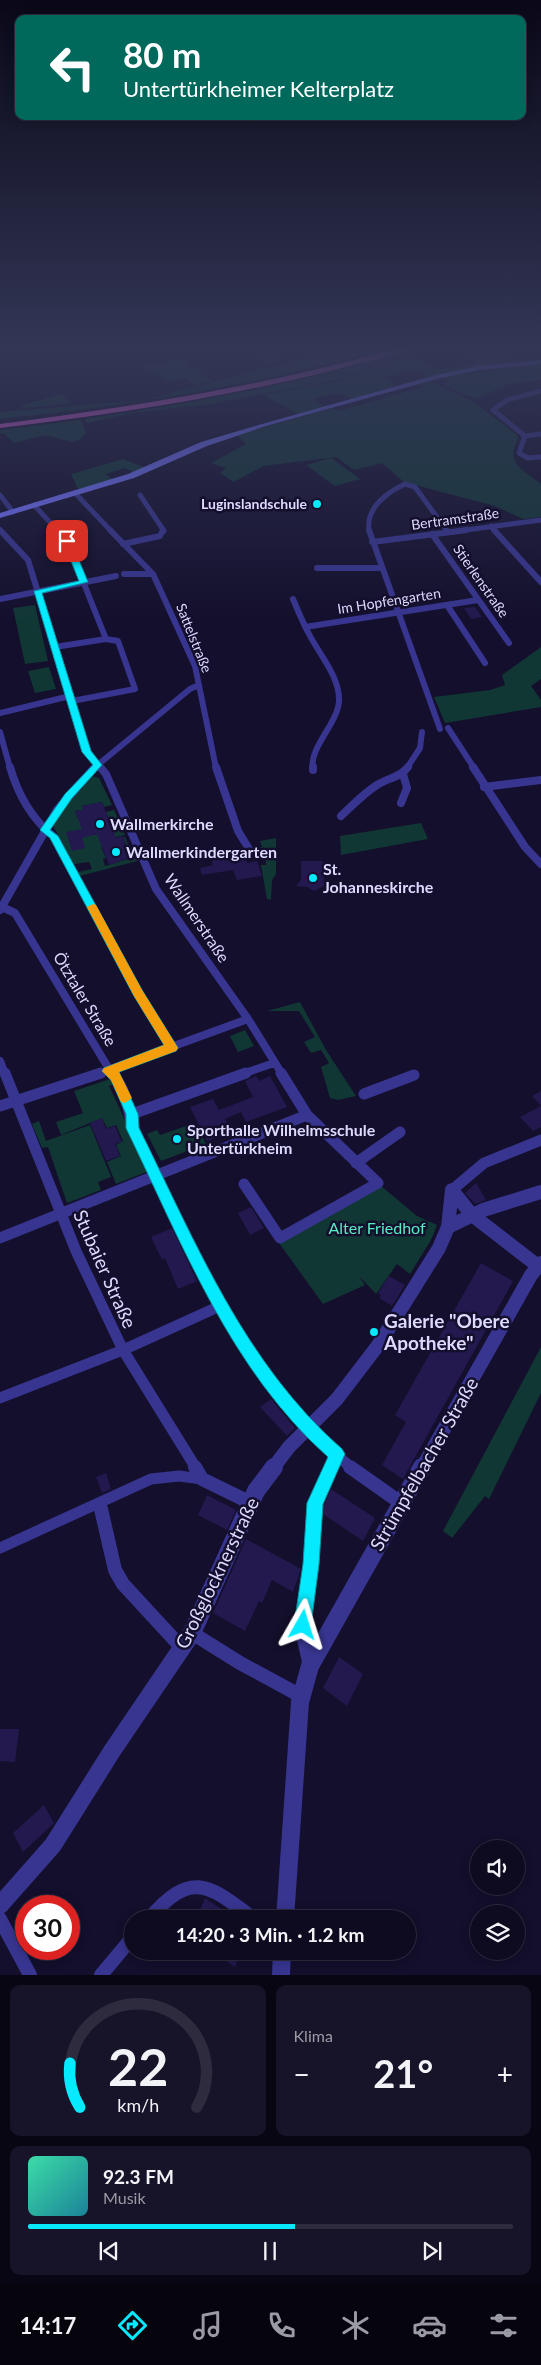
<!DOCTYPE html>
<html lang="de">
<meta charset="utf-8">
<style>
body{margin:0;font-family:Lato,sans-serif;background:#17142a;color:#f1f3f6;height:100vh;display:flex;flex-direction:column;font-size:19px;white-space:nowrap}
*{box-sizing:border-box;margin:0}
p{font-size:16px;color:#9b9ba5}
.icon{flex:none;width:28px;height:28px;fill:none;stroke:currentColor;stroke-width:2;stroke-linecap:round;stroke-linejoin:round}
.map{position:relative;height:1975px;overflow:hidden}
.details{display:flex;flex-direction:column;gap:10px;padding:10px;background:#080612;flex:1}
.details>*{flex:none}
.hud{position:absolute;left:15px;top:15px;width:511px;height:105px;border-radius:10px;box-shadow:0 2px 12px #0003,0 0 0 1px #2e2b3f;background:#00695c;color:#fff;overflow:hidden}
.fabs{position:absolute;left:470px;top:1840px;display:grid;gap:10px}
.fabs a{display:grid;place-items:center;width:55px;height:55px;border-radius:50%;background:#0e0b21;box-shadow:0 2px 12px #0003,0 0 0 1px #2e2b3f;font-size:25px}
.speed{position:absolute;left:15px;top:1895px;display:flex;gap:10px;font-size:25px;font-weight:700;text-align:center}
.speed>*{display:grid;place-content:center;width:65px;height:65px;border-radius:50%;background:#0e0b21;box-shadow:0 2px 12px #0003,0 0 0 1px #2e2b3f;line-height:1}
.speed .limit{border:8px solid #d22;background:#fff;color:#111}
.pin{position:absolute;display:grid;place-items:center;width:42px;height:42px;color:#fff;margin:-21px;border-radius:10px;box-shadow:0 2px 8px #0006}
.me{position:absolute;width:55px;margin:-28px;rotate:6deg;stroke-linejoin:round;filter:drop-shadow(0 0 4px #0008)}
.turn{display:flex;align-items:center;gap:18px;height:105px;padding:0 25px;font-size:22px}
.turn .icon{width:65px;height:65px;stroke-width:2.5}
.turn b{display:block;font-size:35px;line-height:42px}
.big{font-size:38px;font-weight:700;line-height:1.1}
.details .card{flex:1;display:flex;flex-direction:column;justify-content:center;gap:8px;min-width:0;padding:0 18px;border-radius:10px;background:#17142a}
.details .dial{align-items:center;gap:0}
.dial svg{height:130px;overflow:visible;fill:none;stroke:#2e2b3f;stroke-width:7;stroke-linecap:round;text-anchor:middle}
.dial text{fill:#f1f3f6;stroke:none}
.song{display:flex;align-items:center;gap:15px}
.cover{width:60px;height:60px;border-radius:8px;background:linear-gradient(135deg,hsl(160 70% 55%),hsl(190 70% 35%))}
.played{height:5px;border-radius:2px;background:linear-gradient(90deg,#06eaff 55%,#2e2b3f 55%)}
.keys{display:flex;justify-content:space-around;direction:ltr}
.heat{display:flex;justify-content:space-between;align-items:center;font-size:28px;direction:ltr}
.details .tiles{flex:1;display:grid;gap:10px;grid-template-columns:1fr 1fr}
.card:last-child{grid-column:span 2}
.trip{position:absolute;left:124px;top:1910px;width:292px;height:50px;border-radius:25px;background:#0e0b21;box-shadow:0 2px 12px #0003,0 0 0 1px #2e2b3f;font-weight:700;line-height:50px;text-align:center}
.menu{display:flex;height:80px;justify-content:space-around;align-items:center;background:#06040d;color:#9b9ba5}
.menu .icon{width:35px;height:35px}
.menu .active{color:#06eaff}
.menu b{font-size:22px;color:#f1f3f6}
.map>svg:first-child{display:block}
.green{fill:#113735}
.building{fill:#23194f}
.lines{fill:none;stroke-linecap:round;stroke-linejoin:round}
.pedestrian{stroke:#373590;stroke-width:11}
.minor-far4{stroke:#373590;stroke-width:5}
.minor-far3{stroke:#373590;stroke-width:6}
.minor-far2{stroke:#373590;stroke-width:8}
.minor-far1{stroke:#373590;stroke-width:11}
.minor{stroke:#373590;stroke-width:14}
.tertiary-far1{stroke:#373590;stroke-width:14}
.tertiary{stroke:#373590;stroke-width:18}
.secondary{fill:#7271ff;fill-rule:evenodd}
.trunk{fill:#e05bd4;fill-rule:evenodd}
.route{fill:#06eaff;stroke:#0498a6}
.slow{fill:#f59e0b}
.poi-dot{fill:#06eaff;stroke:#130f2c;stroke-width:2}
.labels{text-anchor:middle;stroke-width:5;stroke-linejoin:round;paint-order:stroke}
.far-poi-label{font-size:14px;font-weight:bold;fill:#dedaff;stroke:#130f2c;text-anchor:end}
.far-street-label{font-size:14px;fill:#dedaff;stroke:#130f2c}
.poi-label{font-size:16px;font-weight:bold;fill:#dedaff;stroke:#130f2c;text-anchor:start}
.street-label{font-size:16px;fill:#dedaff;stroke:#130f2c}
.park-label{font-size:16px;fill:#59ebc4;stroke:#130f2c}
.near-street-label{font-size:19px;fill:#dedaff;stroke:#130f2c}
.near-poi-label{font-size:19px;font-weight:bold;fill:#dedaff;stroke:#130f2c;text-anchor:start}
</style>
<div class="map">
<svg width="541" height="1975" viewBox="0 0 541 1975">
<rect width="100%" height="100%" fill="#130f2c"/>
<path class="green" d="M269 346 283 361 268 365 250 347Z
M350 346H393C264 384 133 405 0 419V412L145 400Z
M447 346H462L486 358 491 355 508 354 517 363 429 377 415 370 384 377 396 386 351 399 339 393 313 399 325 407 298 414 264 395 342 380 370 368 417 355 438 370 477 363Z
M409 350 418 353 369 367 340 379 211 404 132 413 87 423 85 419C196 403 302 383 409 350Z
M184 359 190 366 212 380 196 386 185 378 168 382 156 373 138 366Z
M541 364V380L509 384 475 399 441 384 450 381 444 377Z
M430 381 472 401 517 435 518 438C505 464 522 468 541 484V517L523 519 495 506 404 482 382 463 354 470 336 457 263 466 234 482 220 473 226 468 211 463 246 444 237 435 333 408 339 411 423 387 418 384Z
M61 394 72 403 25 408 20 406Z
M81 420 86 433C73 450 62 436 46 436 36 436 23 441 14 443L5 434 0 433V430Z
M331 458 360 479 335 486 306 465Z
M123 459 146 468 134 473 125 468 105 474 113 480 78 489 71 474Z
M35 605 48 661 25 664 13 608Z
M541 647V679L531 686 541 700V707L445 723 434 697 490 690 505 685 502 675Z
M49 667 56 689 35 693 28 671Z
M92 776 99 778 112 805 104 807 102 802 82 806 83 810 75 811 77 817 94 835 113 830 106 812 114 810 125 835 112 838 113 844 101 847 106 858 103 859 105 866 131 858 123 837H125L132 853 137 852 141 860 80 876 78 872 92 869 89 862 74 864 53 826 62 807Z
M421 823 428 839 341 855 340 836Z
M276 838V874L272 880 271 900 267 899 261 865H266V851L258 852 256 849 262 847 260 841Z
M300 1002 326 1050 356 1096 338 1100 330 1098 321 1067 329 1063 321 1050 311 1053 304 1042 315 1037 299 1011H267Z
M245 1030 254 1046 238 1052 230 1036Z
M116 1077 119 1082 109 1086 149 1171 116 1184 107 1162 121 1156 116 1145 123 1141 116 1125 107 1128 102 1118 61 1135 56 1122 83 1113 74 1091Z
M39 1121 46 1141 90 1125 111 1177 98 1182 101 1190 67 1203 48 1147 42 1148 32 1124Z
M195 1123 206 1144 161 1161 147 1134 157 1130 160 1135Z
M381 1186 417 1216 437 1225 431 1240 410 1274 397 1264 376 1294 359 1276 365 1285 323 1304 279 1243Z
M541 1347V1393L489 1499 485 1496 452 1538 443 1531Z"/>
<path class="building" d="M475 607 482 617 471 619 464 608Z
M102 802 116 838 122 836 131 857 109 865 97 834 82 838 85 848 72 851 66 832 82 829 75 811 83 810 82 806Z
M243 853 247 863 257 861 262 876 237 880 233 870 202 875 200 868 213 865 211 858Z
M301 861H323L324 886 314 891 307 887 296 886 301 880Z
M256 1076 259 1081 270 1076 287 1107 246 1122 241 1112 225 1119 231 1132 207 1141 190 1107 213 1099 219 1110 253 1097 245 1081Z
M541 1091V1127L533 1131 520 1117 541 1106 532 1096Z
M102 1118 106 1129 115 1126 122 1142 115 1144 120 1156 106 1161 90 1123Z
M476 1183 486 1200 475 1204 465 1193Z
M251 1207 264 1228 250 1235 238 1213Z
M172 1228 197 1281 178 1289 165 1258 162 1260 151 1237Z
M481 1263 513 1281 403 1479 382 1465 406 1422 395 1415Z
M389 1276 405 1285 392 1306 379 1298 381 1295 378 1293Z
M271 1399 295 1428 287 1436 260 1407Z
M106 1473 111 1489 102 1493 96 1477Z
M331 1489 375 1518 363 1541 323 1514 324 1505Z
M207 1495 236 1510 227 1530 198 1515Z
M246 1539 301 1569 293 1592 272 1580 262 1603 259 1601 245 1631 213 1613Z
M339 1657 363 1674 347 1706 323 1688Z
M0 1729H19L15 1762 0 1761Z
M44 1805 54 1823 23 1852 13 1833Z
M205 1898 236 1919H196Z
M212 1951H241L235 1967Z"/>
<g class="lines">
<path class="pedestrian" d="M0 1548 151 1479 179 1476 202 1479"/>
<path class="minor-far4" d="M525 436 493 410 507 400 541 391
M525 436 519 453 528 458 541 457
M525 436 541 434
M75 493 111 531
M0 495 13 512
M140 495 164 531
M34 505 58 531
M491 526 495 531
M369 531C366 508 386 493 405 484L415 487 447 531
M458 531 541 520"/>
<path class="minor-far3" d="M0 530 28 560 87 752 101 768
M57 530 67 541 106 639 118 641 135 689 72 701
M110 530 153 574 195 666 216 768
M369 530 440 729
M446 530 448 532
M494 530 541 582
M432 534 509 643
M372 542 467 530
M123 544 160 536 163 530
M317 568H380
M124 574H153
M0 599 116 576
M293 599C298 611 303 623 309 634 319 654 340 677 339 701 338 723 309 748 313 768
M447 605 485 663
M305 627 478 600
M55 647 106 639
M0 713 70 696
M448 728 474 768
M0 732 10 768
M94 768 190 689 199 685
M407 768 420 748 422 732"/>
<path class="minor-far2" d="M10 767C18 795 31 818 53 836L138 993 172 1047
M100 767 106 774 156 889 248 1019 282 1074
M216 767 238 831 249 849
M313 767V770
M473 767 525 847 541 864
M484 787 541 780
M401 803 407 788 403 774
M341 816C353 805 364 793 377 785 388 778 401 777 408 767
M2 907 15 913 112 1074
M0 910 57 810 95 767
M0 1061 5 1074
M97 1074 248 1019
M242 1074 274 1063"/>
<path class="minor-far1" d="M5 1073 76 1251 123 1350 196 1468
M111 1073C127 1088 127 1108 133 1128 136 1138 143 1149 148 1159 201 1269 253 1391 352 1468
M364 1094 414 1075
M0 1106 101 1073
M132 1114 246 1073
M356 1163 400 1132
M244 1184 280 1238 378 1183 307 1115 281 1073
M452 1190 484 1163 541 1140
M0 1238 307 1115
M0 1398 123 1350 220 1306
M331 1468 337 1454"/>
<path class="minor" d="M195 1467 202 1479 249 1502
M350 1467 401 1503
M101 1509 115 1570 123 1584 182 1648
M192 1633 240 1663 301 1696
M310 1666 303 1635V1615L311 1564 315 1503 331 1467
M0 1919 30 1975
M149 1919C192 1868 210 1886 254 1919
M101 1975 132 1938"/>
<path class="tertiary-far1" d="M452 1190 472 1215 538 1266
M448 1227 483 1210 541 1192
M273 1468 289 1447 337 1399 379 1344 439 1248 448 1227 452 1190
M422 1468 531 1275 541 1263"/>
<path class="tertiary" d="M0 1905 53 1845 112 1751 192 1633 256 1491 274 1467
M285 1919 300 1702 310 1666 422 1467
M281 1975 282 1951"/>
<path class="secondary" d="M541 360V364L479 370 437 379 266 426 207 446 134 478 0 518V513L128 474 201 442 262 424 436 375 479 366Z"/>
<path class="trunk" d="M405 346H414C401 356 360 363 342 368 229 397 115 414 0 428V424C137 406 272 385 405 346Z"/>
</g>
<linearGradient id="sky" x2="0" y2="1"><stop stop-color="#0a0818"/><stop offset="0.56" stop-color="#333756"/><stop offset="1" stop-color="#333756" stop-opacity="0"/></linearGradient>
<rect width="541" height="622" fill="url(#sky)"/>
<path class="route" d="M67 539 71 541 88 582 42 593 91 751 102 765 72 798 50 830 58 836 142 990 178 1048 176 1051 119 1072 138 1114 139 1128C196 1243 244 1363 342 1449L345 1454 323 1504 319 1564 311 1625 309 1631 303 1633 297 1631 294 1625 303 1564 307 1503 328 1457C230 1370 182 1243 126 1128V1114L111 1080 102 1071 104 1068 164 1045 134 996 50 838 40 830 65 794 93 765 82 752 34 591 79 581 63 541Z"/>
<path class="slow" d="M93 904 96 905 142 990 178 1048 176 1051 119 1072 132 1098 125 1103 121 1102 111 1080 102 1071 104 1068 164 1045 134 996 87 907Z"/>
<g class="poi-dot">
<circle cx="317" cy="504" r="5"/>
<circle cx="100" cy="824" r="5"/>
<circle cx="116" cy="852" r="5"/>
<circle cx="313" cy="878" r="5"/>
<circle cx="177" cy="1139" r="5"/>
<circle cx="374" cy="1332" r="5"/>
</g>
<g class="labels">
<g class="far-poi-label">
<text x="307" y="509">Luginslandschule</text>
</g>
<g class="far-street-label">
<text transform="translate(455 519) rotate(-8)" y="5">Bertramstraße</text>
<text transform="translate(481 581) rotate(55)" y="5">Stierlenstraße</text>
<text transform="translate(389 601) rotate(-9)" y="5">Im Hopfengarten</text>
<text transform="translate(194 638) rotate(68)" y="5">Sattelstraße</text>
</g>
<g class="poi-label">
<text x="110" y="830">Wallmerkirche</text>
<text x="126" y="858">Wallmerkindergarten</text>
<text x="323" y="875">St.<tspan x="323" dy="18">Johanneskirche</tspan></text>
<text x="187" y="1136">Sporthalle Wilhelmsschule<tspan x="187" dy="18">Untertürkheim</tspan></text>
</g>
<g class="street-label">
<text transform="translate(197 918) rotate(56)" y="6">Wallmerstraße</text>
<text transform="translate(85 999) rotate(59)" y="6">Ötztaler Straße</text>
</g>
<g class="park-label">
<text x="377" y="1234">Alter Friedhof</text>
</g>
<g class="near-street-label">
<text transform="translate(105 1269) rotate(66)" y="7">Stubaier Straße</text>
<text transform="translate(424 1464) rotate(-60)" y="7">Strümpfelbacher Straße</text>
<text transform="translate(217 1573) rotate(-64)" y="7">Großglocknerstraße</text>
</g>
<g class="near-poi-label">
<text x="384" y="1328">Galerie "Obere<tspan x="384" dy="22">Apotheke"</tspan></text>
</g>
</g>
</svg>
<div class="fabs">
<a><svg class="icon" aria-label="sound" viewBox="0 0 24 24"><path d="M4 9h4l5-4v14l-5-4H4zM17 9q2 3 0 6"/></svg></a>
<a><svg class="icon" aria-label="layers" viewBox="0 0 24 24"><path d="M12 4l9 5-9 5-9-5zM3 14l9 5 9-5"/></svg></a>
</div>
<div class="speed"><div class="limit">30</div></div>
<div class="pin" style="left:67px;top:541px;background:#d93025"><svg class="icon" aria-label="arrive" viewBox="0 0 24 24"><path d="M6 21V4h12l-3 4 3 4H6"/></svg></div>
<svg class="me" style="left:303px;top:1625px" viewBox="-20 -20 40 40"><path d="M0-17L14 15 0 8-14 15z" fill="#06eaff" stroke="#fff" stroke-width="4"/></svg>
<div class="trip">14:20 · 3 Min. · 1.2 km</div>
<div class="hud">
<div class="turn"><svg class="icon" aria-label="left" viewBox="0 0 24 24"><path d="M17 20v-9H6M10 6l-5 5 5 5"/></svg><div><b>80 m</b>Untertürkheimer Kelterplatz</div></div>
</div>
</div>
<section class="details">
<div class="tiles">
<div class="card dial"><svg viewBox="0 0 100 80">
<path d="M14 69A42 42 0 1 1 86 69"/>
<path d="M14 69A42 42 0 0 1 8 42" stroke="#06eaff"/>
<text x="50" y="56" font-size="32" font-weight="700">22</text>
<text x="50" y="72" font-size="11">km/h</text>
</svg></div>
<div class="card"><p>Klima</p>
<div class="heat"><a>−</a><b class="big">21°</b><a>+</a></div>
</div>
<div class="card">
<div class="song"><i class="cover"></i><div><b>92.3 FM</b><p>Musik</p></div></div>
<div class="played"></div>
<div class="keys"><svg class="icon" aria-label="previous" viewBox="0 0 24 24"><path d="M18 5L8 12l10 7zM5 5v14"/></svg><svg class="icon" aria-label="pause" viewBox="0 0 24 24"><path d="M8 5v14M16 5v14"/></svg><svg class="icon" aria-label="next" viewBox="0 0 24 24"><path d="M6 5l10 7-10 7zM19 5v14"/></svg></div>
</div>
</div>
</section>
<nav class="menu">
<b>14:17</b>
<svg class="icon active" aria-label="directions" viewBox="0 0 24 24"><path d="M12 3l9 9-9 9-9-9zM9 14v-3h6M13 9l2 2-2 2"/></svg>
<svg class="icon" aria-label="music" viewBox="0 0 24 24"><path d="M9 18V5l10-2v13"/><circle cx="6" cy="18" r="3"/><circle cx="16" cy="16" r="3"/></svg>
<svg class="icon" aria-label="phone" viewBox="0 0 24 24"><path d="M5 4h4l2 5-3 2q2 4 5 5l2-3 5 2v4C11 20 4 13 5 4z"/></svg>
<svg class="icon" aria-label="climate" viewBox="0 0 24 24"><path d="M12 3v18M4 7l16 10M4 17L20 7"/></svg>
<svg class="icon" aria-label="car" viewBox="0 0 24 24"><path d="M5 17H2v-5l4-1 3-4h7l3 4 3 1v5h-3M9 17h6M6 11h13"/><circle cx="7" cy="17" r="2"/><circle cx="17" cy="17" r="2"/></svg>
<svg class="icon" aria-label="filters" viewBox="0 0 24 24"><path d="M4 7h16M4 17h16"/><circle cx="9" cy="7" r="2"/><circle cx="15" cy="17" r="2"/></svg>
</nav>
